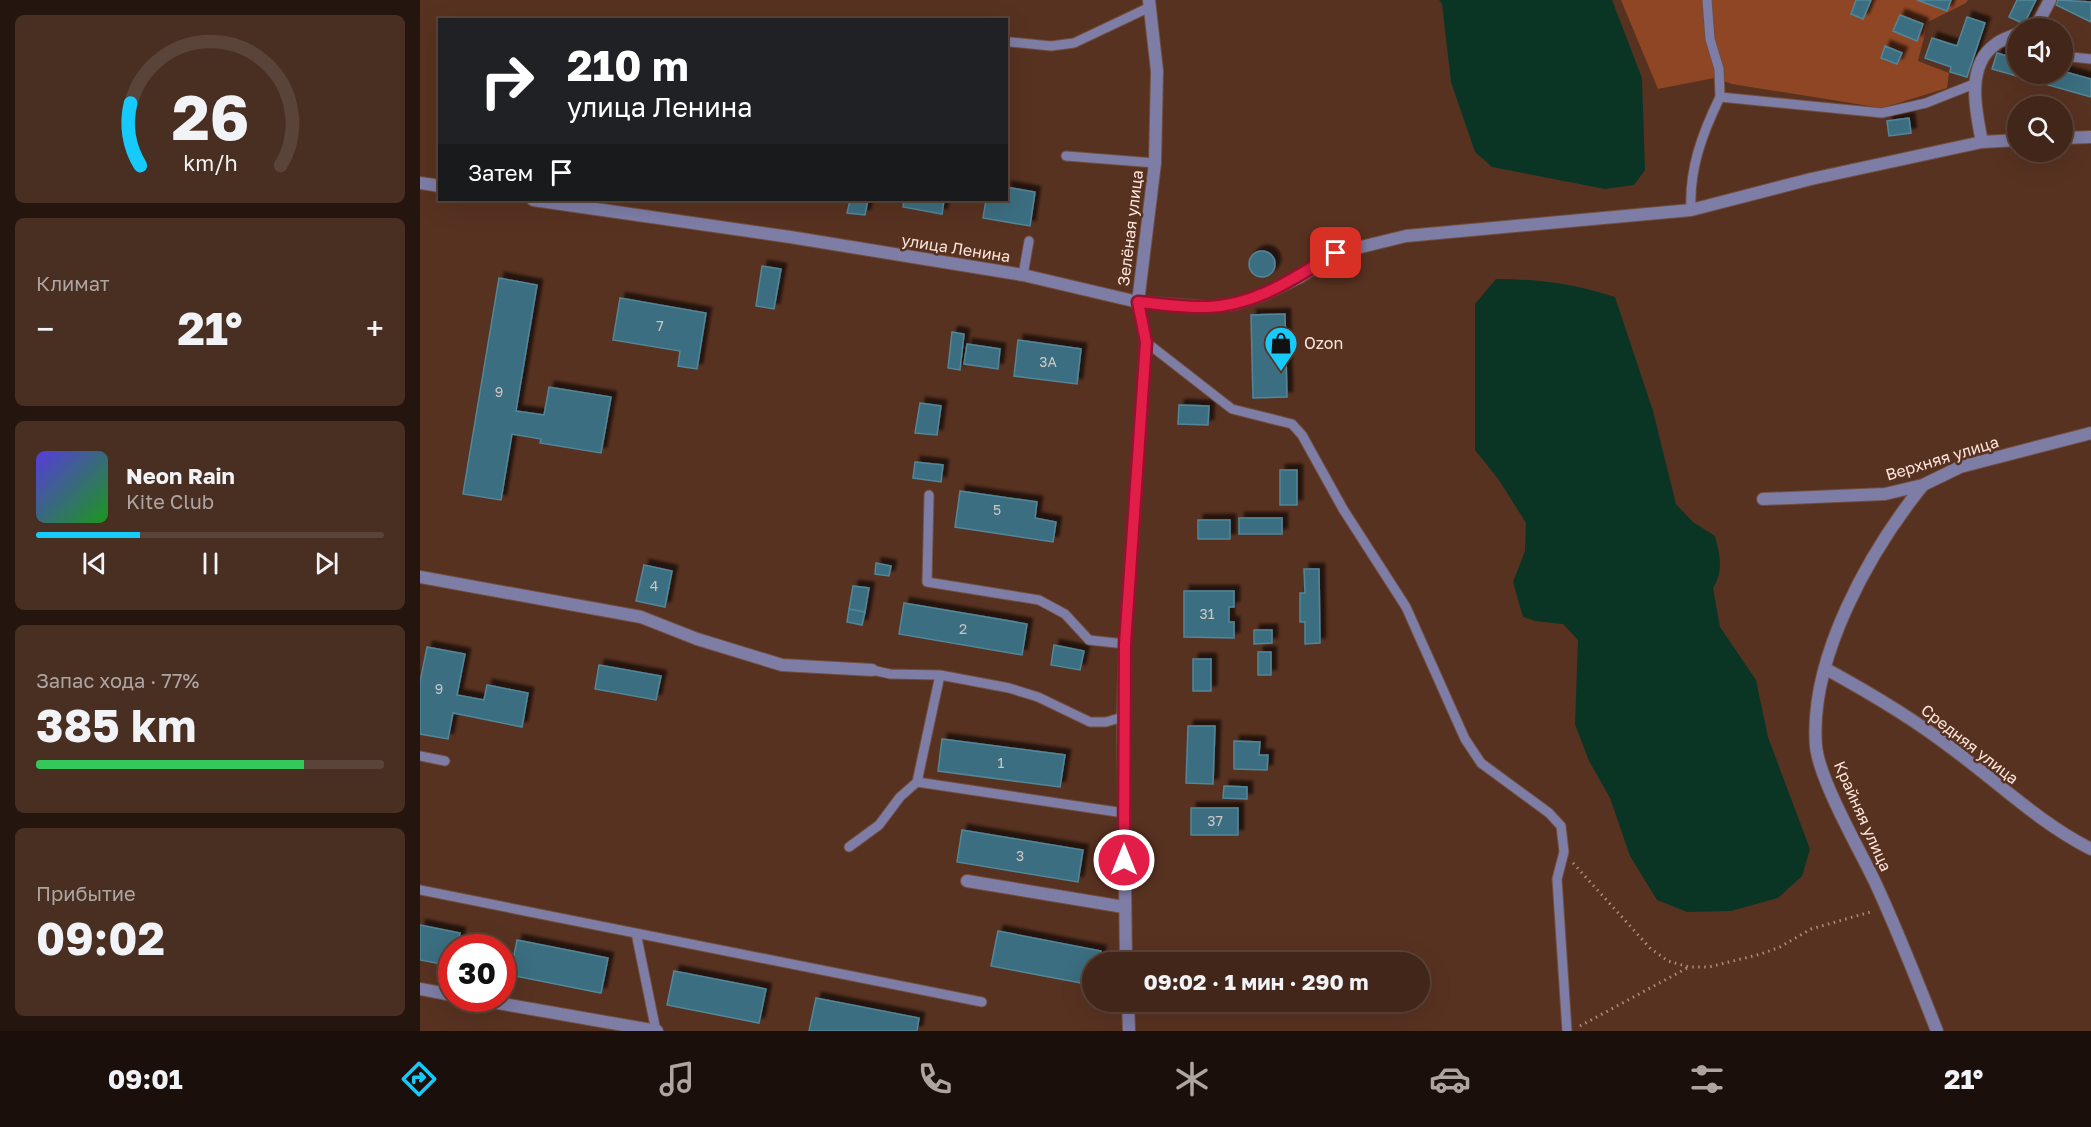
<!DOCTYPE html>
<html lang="ru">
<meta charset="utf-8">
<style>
body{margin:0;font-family:"Golos Text",sans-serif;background:#492e22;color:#f1f3f6;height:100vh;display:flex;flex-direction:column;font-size:22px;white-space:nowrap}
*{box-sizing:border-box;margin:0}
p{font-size:20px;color:#aea5a2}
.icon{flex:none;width:33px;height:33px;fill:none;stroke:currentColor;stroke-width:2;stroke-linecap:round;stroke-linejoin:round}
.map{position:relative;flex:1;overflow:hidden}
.sheet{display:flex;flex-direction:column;gap:15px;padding:15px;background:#24150e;width:420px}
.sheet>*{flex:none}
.banner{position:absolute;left:18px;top:18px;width:570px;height:183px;border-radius:0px;box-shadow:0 6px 24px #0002,0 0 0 2px #5a4338;background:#202124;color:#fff;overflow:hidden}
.fabs{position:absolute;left:1587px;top:18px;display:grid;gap:12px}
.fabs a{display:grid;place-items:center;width:66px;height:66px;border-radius:50%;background:#422619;box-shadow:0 6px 24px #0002,0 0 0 2px #5a4338;font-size:30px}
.speed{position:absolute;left:18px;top:934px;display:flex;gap:12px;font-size:30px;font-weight:700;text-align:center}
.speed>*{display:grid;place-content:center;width:78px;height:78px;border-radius:50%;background:#422619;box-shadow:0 6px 24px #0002,0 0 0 2px #5a4338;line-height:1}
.speed .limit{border:9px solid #d22;background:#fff;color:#111}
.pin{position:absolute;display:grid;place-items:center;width:51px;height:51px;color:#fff;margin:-26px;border-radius:12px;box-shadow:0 3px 9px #0006}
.me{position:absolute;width:66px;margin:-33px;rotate:0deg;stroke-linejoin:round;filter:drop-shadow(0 0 4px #0008)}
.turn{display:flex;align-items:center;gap:21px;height:126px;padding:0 30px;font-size:27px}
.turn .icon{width:78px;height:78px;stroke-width:2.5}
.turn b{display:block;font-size:42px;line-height:51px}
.then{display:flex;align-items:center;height:57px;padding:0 30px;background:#0003;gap:12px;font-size:22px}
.big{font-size:45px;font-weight:700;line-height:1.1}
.sheet .card{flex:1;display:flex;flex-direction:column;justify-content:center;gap:9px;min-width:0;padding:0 21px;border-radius:9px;background:#492e22}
.sheet .dial{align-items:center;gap:0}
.dial svg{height:156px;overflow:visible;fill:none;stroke:#5a4338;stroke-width:7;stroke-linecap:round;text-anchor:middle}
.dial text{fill:#f1f3f6;stroke:none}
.song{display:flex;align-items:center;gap:18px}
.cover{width:72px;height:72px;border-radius:9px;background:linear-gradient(135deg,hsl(250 70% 55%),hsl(120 70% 35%))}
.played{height:6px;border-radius:3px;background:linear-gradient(90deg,#16cafb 30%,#5a4338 30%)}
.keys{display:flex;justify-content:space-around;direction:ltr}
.heat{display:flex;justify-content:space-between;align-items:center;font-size:33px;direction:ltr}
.charge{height:9px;border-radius:4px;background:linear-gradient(90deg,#34c759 77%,#5a4338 0)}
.trip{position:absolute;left:662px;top:952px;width:348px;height:60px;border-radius:30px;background:#422619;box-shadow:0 6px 24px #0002,0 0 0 2px #5a4338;font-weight:700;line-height:60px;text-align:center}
.dock{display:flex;height:96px;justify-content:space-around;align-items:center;background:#1a0f0a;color:#aea5a2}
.dock .icon{width:42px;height:42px}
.dock .on{color:#16cafb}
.dock b{font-size:27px;color:#f1f3f6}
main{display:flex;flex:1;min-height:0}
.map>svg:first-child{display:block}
.green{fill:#8f4624}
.water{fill:#0a3525}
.building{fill:#3b6e80;stroke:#538699;stroke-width:1.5;filter:url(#shadow)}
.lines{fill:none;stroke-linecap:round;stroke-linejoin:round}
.lane-casing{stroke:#724e3f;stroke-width:11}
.street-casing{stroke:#724e3f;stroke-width:14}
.path{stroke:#ac8d7f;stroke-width:3;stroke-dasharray:1.5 4.5;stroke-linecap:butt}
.lane{stroke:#7d7da6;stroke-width:9}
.street{stroke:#7d7da6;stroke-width:12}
.route-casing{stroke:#92132f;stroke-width:15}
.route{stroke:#e11d48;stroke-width:10}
.labels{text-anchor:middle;stroke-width:5;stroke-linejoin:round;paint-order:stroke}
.number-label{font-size:14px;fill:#ccc6c4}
.street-label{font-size:16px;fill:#fde4da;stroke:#583221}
.poi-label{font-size:16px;fill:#fde4da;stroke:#583221;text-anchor:start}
</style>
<main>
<section class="sheet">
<div class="card dial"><svg viewBox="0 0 100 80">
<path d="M14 69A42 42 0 1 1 86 69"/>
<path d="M14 69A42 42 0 0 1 9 37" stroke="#16cafb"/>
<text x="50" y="56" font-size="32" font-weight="700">26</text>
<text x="50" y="72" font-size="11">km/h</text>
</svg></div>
<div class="card"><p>Климат</p>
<div class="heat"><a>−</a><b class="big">21°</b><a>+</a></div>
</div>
<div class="card">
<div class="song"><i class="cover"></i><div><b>Neon Rain</b><p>Kite Club</p></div></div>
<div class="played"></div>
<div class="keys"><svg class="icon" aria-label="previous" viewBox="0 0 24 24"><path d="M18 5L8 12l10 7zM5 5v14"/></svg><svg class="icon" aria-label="pause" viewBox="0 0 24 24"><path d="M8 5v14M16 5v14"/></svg><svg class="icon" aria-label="next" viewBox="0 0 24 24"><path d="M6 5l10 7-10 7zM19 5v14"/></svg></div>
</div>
<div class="card"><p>Запас хода · 77%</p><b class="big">385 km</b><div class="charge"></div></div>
<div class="card"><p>Прибытие</p><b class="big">09:02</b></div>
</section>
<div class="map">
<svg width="1671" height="1031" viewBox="0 0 1671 1031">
<defs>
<filter id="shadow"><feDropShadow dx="5.5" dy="-5.5" stdDeviation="1.5" flood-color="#0009"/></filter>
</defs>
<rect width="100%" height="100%" fill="#583221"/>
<path class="green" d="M1201 0H1548L1546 3 1508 22 1498 61 1529 73 1527 88 1462 108 1312 84 1294 78 1238 89Z"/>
<path class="water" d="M1019 0H1192L1222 78 1225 170 1214 185 1185 189 1072 167 1055 152 1031 82 1022 4Z
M1076 279C1118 279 1155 284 1195 297L1233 411 1256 504 1273 522 1295 536C1300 555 1304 571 1293 588L1300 627 1336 680 1348 737 1390 849 1382 876 1358 898 1311 911 1267 912 1237 900 1210 856 1190 798 1169 761 1155 724 1158 640 1143 624 1115 621 1103 617 1093 582 1105 551 1106 523 1079 480 1055 450V304Z"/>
<path class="building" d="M1436 0H1451L1443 19 1431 14Z
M1497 0H1531L1527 11Z
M1597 0H1616L1604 24 1589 17Z
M1638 0 1671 2V22L1636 5Z
M1480 15 1503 24 1497 41 1473 31Z
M1547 17 1565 23 1547 77 1530 72 1531 67 1505 58 1512 38 1537 46Z
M1465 46 1482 53 1477 64 1461 58Z
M1577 53 1598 59V74H1642V71L1671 79V97L1572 69Z
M1489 118 1491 133 1469 136 1467 121Z
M586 187 615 192 610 226 563 218 566 200H586Z
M430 200H448L445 215 427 213Z
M484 200H524L522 214 483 207Z
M829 264a13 13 0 1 1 26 0a13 13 0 1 1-26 0Z
M342 266 361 269 354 309 336 306Z
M79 278 117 285 96 411 124 415 129 387 191 397 181 453 120 443 121 439 92 434 81 500 43 494Z
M200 298 286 313 277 369 258 366 260 351 193 340Z
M865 314 867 397 833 398 831 315Z
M532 332 544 334 540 370 528 368Z
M598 340 661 349 657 384 594 376Z
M547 344 580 349 578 369 544 364Z
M500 403 521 406 517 435 495 433Z
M759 405 789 406 788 425 758 424Z
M495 462 523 465 521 482 493 478Z
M860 470H877V505H860Z
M540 491 617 502 615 518 636 522 633 542 535 527Z
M819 518H862V534H819Z
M778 520H810V539H778Z
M456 563 471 566 469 576 455 574Z
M224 565 252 571 245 607 216 601Z
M884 569H899L900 643 885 644V622H880V593H885Z
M433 586 449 588 445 612 429 609Z
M764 591H814V607H809V622H814V638L764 637Z
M484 603 607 624 602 655 479 634Z
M429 609 445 612 442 625 427 622Z
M834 630H852V643L834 644Z
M634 645 664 651 660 670 631 665Z
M7 647 45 654 37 695 64 700 67 685 108 693 102 727 33 713 28 739 0 734V682Z
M838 652H851V675H838Z
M773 659H791V691H773Z
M179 665 241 676 236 700 175 689Z
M768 726H795L793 784 766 783Z
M522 739 645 755 640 787 518 771Z
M814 741 840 742 839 755H848L847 770 814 769Z
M804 786 827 787V799L803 798Z
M771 808H818V835H771Z
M542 830 663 850 658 882 537 862Z
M0 925 40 933 37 948H32V966L0 960Z
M578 931 681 951 678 963H672V985L571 966Z
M97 940 188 958 181 993 90 975Z
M254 971 346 989 339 1023 247 1005Z
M396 998 499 1018 497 1031H389Z"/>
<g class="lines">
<defs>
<path id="lane" d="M1287 0 1290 39 1299 69 1300 97 1462 113 1506 103 1554 84
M590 42 631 46 654 43 730 7
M1642 56 1671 59
M646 156 735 163
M1271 210C1269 169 1282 134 1300 97
M603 275 609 241
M726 342 812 409 872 424 882 435 923 509 986 607 1045 739 1061 763 1129 813 1141 826 1144 852 1137 879 1147 1031
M509 495 507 582 619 600 645 614 669 640 705 644
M452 670 470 674 520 675 589 688 618 697 670 722H686L703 717
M0 756 25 761
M497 782 704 813
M429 847 459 825 480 797 497 782 520 675
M0 890 562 1002
M216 933 236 1031"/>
<path id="street" d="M1607 28 1618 23 1630 0
M1642 138 1671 137
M1562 142C1556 112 1545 65 1576 44 1582 39 1591 37 1598 33
M0 183 20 186
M113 200 370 237 603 275 718 302 787 307 815 304 845 294 880 277 916 253 986 236 1271 210 1391 179 1562 142 1598 140
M1503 485C1450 551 1389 658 1396 746 1399 779 1438 847 1454 880 1477 929 1497 980 1517 1031
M1343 499 1465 494 1503 485 1540 467 1671 433
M0 577 221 617 277 639 362 665 452 670
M1406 669C1450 693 1491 717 1530 747 1578 782 1618 822 1671 849
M547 881 704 907
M706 963 703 717 705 644 726 342 718 302 735 163 737 71 729 0
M0 989 32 995
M55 999 237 1031
M708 1002 709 1031"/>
</defs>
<use href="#lane" class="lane-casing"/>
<use href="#street" class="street-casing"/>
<path class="path" d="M1153 863 1230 948 1248 961 1269 967H1289L1341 954 1360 947 1391 929 1454 911
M1160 1026 1269 967"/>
<use href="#lane" class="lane"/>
<use href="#street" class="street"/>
</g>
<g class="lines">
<defs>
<path id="route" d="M704 860 705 644 726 342 718 302C741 304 765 308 788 307 838 305 875 277 916 253"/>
</defs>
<use href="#route" class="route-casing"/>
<use href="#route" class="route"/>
</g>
<defs>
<symbol id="shop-pin" viewBox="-11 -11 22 30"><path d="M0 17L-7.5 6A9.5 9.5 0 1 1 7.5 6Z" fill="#16cafb" stroke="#583221"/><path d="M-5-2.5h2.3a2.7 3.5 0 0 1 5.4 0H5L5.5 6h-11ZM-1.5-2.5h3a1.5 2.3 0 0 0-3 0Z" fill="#111"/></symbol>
</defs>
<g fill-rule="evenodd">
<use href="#shop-pin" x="842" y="324" width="38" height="52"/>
</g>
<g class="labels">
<g class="number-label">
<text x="240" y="331">7</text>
<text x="628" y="367">3А</text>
<text x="79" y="397">9</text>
<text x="577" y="515">5</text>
<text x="234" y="591">4</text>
<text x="787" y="619">31</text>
<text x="543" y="634">2</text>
<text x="19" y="694">9</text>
<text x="581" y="768">1</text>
<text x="795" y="826">37</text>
<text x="600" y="861">3</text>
</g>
<g class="street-label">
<text transform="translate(710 228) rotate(-83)" y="6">Зелёная улица</text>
<text transform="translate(536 248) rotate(9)" y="6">улица Ленина</text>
<text transform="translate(1522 458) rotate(-17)" y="6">Верхняя улица</text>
<text transform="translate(1550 744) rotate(38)" y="6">Средняя улица</text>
<text transform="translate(1443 816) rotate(66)" y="6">Крайняя улица</text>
</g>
<g class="poi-label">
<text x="884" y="349">Ozon</text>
</g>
</g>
</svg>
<div class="fabs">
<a><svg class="icon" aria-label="sound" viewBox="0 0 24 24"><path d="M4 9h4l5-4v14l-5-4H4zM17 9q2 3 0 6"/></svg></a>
<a><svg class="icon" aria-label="search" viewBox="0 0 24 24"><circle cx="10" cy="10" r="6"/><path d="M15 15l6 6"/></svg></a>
</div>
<div class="speed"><div class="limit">30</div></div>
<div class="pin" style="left:916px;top:253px;background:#d93025"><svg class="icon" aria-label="arrive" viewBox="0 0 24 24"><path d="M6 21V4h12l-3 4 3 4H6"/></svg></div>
<svg class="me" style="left:704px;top:860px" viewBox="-20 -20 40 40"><circle r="17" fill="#e11d48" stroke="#fff" stroke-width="3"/><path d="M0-11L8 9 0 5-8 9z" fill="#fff"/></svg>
<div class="trip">09:02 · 1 мин · 290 m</div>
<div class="banner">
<div class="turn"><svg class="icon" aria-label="right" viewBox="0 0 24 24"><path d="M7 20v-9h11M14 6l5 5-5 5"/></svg><div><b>210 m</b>улица Ленина</div></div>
<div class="then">Затем<svg class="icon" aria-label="arrive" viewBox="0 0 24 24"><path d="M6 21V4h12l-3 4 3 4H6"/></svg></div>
</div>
</div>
</main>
<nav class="dock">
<b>09:01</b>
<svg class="icon on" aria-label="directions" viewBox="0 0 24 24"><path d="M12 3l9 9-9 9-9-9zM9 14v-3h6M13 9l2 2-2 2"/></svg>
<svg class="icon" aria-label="music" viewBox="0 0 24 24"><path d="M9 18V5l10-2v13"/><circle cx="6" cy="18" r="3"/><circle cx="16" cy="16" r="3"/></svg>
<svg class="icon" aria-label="phone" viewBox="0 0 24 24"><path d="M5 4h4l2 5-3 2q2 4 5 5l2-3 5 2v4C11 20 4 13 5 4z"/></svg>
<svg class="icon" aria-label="climate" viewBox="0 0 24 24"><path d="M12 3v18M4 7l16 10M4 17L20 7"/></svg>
<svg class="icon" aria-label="car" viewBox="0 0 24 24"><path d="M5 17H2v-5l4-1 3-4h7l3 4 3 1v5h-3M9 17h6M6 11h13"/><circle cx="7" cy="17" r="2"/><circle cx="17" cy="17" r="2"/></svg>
<svg class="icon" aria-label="filters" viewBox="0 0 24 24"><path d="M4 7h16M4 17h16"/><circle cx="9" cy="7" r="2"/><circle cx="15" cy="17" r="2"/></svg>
<b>21°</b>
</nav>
